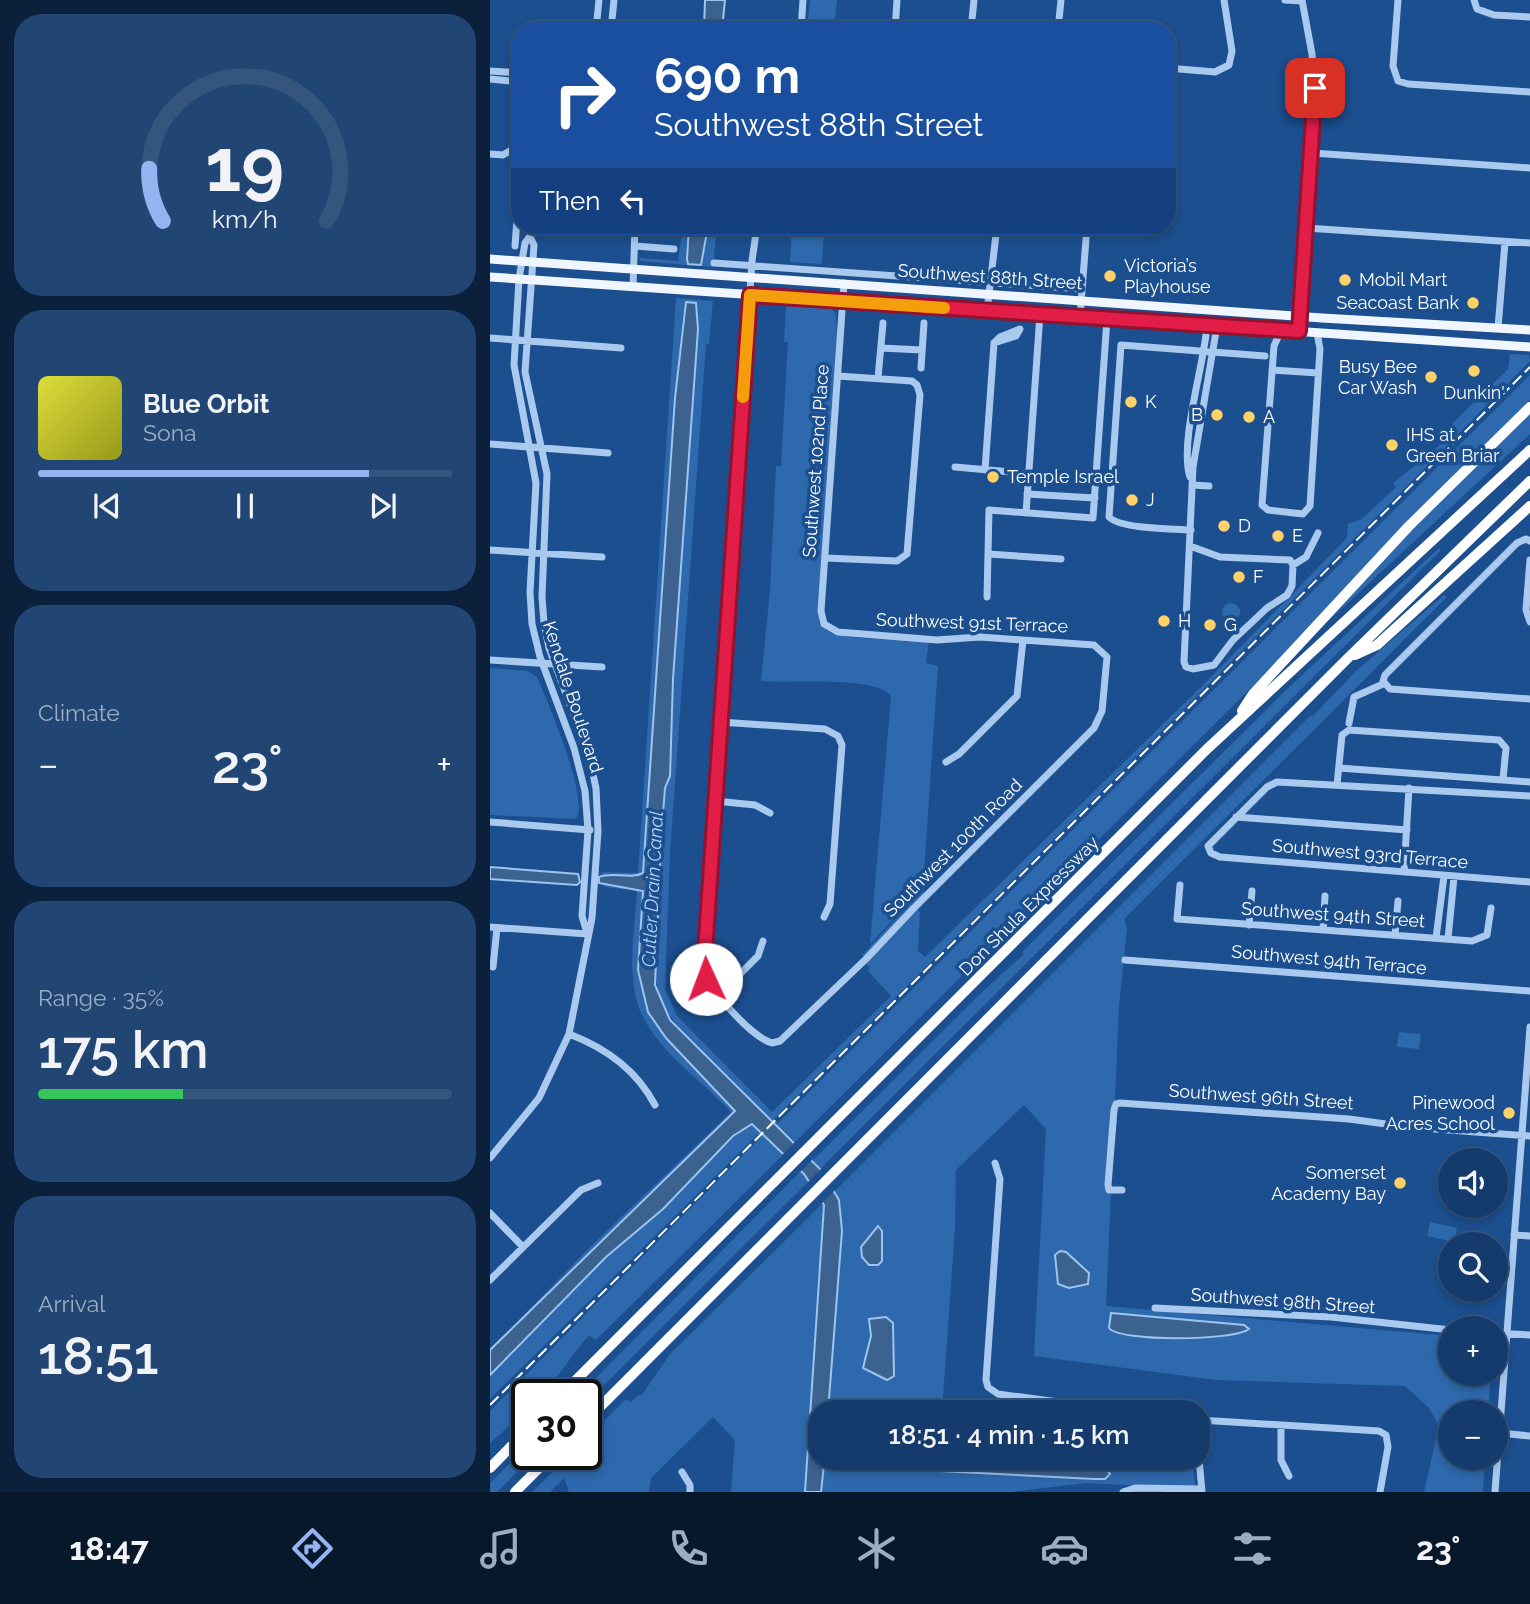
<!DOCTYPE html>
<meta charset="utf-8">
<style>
body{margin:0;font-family:Raleway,sans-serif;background:#214673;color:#f1f3f6;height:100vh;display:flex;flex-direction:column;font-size:26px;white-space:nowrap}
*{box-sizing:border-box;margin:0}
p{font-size:23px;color:#9dadc1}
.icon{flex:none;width:38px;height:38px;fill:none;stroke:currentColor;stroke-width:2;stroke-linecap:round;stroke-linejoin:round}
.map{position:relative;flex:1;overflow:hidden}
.panel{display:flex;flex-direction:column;gap:14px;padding:14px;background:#0b203b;width:490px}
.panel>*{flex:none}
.hud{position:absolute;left:21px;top:21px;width:665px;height:214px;border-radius:28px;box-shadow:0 4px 10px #0003,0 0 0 2px #33557e;background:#1a4fa0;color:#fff;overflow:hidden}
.controls{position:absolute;left:948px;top:1148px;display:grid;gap:14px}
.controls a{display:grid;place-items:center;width:70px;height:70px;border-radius:50%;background:#143b6b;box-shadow:0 4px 10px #0003,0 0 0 2px #33557e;font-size:35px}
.speed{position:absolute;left:21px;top:1379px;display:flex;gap:14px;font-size:35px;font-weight:700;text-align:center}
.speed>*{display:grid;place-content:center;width:91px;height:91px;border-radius:50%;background:#143b6b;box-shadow:0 4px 10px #0003,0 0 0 2px #33557e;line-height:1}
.speed .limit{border:4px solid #111;border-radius:10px;background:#fff;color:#111}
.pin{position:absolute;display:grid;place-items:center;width:60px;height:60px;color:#fff;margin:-30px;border-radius:14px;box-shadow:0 4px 10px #0006}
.me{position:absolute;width:77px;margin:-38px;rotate:358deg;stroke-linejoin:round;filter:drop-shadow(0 0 5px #0008)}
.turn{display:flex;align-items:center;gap:24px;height:147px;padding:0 28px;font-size:32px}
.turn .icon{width:91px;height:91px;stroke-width:2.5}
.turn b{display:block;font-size:49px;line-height:60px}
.then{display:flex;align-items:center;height:66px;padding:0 28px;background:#0003;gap:14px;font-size:26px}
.big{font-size:52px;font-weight:600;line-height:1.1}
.panel .widget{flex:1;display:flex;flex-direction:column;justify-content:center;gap:10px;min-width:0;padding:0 24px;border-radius:28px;background:#214673}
.panel .dial{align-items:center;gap:0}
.dial svg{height:182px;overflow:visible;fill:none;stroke:#33557e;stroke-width:7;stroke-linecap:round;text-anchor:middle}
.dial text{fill:#f1f3f6;stroke:none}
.song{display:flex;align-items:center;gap:21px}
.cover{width:84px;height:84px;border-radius:10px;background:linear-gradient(135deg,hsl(60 70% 55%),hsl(60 70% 35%))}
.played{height:7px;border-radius:4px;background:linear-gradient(90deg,#95b2f1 80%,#33557e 80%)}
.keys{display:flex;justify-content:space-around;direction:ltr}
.heat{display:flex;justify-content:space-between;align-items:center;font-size:38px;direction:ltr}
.charge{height:10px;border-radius:5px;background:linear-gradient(90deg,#34c759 35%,#33557e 0)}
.trip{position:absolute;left:318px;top:1400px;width:402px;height:70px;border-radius:28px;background:#143b6b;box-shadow:0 4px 10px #0003,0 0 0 2px #33557e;font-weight:600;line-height:70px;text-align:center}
.menu{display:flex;height:112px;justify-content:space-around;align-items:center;background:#08182b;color:#9dadc1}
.menu .icon{width:49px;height:49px}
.menu .active{color:#95b2f1}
.menu b{font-size:32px;color:#f1f3f6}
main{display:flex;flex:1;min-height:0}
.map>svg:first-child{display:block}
.green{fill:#2e69ad}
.water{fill:#3c6290;stroke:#9cc4f0;stroke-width:2}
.pier{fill:#1b4f8f}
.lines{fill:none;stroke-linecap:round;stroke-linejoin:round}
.minor{stroke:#a9c9ee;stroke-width:7}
.major{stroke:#f0f6ff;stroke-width:9}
.highway{stroke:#fff;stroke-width:10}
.rail{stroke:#fff;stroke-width:2;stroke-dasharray:12 5;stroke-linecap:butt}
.route-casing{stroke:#92132f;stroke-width:18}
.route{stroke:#e11d48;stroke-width:12}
.slow{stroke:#f59e0b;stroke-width:12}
.poi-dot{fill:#ffd166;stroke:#1b4f8f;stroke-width:2.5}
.labels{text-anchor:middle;stroke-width:7;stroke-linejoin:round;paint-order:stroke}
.poi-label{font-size:18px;fill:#fff;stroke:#1b4f8f;text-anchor:start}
.street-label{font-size:18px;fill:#fff;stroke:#1b4f8f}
.water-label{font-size:19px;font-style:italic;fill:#b5d3f5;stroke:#1b4f8f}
</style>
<main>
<section class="panel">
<div class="widget dial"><svg viewBox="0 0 100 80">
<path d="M14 69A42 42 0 1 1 86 69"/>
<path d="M14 69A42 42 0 0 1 8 46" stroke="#95b2f1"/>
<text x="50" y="56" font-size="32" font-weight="700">19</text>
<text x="50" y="72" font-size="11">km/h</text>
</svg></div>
<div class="widget">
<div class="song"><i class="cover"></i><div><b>Blue Orbit</b><p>Sona</p></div></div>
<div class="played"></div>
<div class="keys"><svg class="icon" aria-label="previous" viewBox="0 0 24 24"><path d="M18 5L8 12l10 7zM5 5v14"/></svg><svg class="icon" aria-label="pause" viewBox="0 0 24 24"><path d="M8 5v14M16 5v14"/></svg><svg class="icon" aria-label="next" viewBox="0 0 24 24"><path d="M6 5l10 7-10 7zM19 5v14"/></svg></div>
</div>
<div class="widget"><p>Climate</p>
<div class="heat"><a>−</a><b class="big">23°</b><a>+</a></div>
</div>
<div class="widget"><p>Range · 35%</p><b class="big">175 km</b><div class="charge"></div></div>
<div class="widget"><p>Arrival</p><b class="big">18:51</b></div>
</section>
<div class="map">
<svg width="1040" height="1492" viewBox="0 0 1040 1492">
<rect width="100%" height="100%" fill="#1b4f8f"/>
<path class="green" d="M320 0H347L344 30H317Z
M193 226H199L196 249 198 264 211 265 218 226H227L223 267 150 261 149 258 188 261Z
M302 226H328V231L334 232 332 264 300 262Z
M186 298 223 301 219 344H216L180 854 175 989 187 1016 282 1112 401 996 378 971 380 968 376 964 427 909 430 912 428 951 435 957 718 680 857 538 858 524 872 519 906 487 903 483 955 441 954 432 1018 369 1020 354 1039 355 1040 361 940 463 284 1119 288 1123 1040 375V400L884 557 788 661 305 1142 324 1159 490 994 534 954 532 952 797 689 949 548 951 550 332 1167 346 1190 821 715 823 716 866 671 954 595 957 597 634 919 637 928 629 1006 616 1306 961 1336V1374H1001L998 1412H961V1458H995L993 1492H934L949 1426 939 1408 915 1386 726 1380 544 1356 556 1129 534 1105 466 1170 465 1228 452 1412H331V1458H702L706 1492H671V1487L596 1483 519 1492H241L245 1440 223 1417 161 1478 159 1492H79L74 1478 60 1492H42L81 1454H96V1439L136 1399 141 1402 148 1395 151 1396 180 1354 330 1206 317 1183 96 1403V1395H89L308 1174 292 1156 106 1340 99 1336C82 1353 71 1375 52 1395H37V1410L0 1443V1411L271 1137 268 1134 0 1399V1375L116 1257 173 1209 223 1156 258 1125H265L321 1182 334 1208 347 1198 331 1170 189 1029 170 1002 164 967 175 788 180 776 183 679 206 357V303L193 315 153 873C140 880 123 872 109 877L113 872 148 873Z
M296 306 342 309 346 314 347 342 329 622C339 642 393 638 414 640L417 643V640L439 641 436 663 448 666 433 888 380 944 401 696C386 675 297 684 271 681L280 590 286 466H291L298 342H294Z
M1040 412V434L820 638 868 583Z
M732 612a9 9 0 1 1 18 0a9 9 0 1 1-18 0Z
M0 668 37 671 47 677C57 700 100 800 86 819L0 815Z
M109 883 153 891 148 970 158 1012 176 1038 245 1111 0 1350 102 1245 241 1112C210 1078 157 1045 146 998 138 965 145 924 147 891L115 887Z
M433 890 435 893 374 958 372 955Z
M909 1032 931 1034 929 1049 907 1047Z
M940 1222 967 1228 964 1242 937 1236Z
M527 1405 587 1412H526Z
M37 1446V1454H45L7 1492H0V1483Z"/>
<path class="water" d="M215 0H235L232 30H214Z
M199 226H218L211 265 198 264 197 259Z
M196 302 206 303 208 329 183 679 180 776 175 788 171 840 165 985 180 1020 331 1170 349 1200 352 1231 338 1412H331V1458H347L343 1463 334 1465 331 1492H315L334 1205 314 1174 262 1124 243 1136 173 1209 116 1257 0 1375V1350L245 1111 176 1038 158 1012 148 970 153 891 109 883V877C123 871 140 880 153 873L185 398Z
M0 867 88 874 90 882 87 885 0 879Z
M388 1226 392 1231V1261L388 1265H379L372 1257 371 1247Z
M570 1251 576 1252 599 1273 598 1284 579 1288 568 1284 565 1255Z
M621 1313 754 1325 759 1329C744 1341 630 1342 619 1328Z
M396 1317 403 1323 404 1376 397 1380 373 1368 381 1336 379 1319Z
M358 1458H481L606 1466 615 1467 620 1474 615 1479H604L369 1467 361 1466Z"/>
<path class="pier" d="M305 1142 323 1159 308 1174 291 1156Z
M333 1167 346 1189 330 1205 317 1183Z"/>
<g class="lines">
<path class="minor" d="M795 0 812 1
M908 0 903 66 908 81 918 84 1040 92
M984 0 987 9 1004 15 1040 17
M106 30 109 0
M121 30 124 0
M311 30 313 0
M405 30 407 0
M481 30 484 0
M568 30 571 0
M677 68 725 72 739 65 742 51 734 0
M0 71 30 73
M0 79 20 81 30 85
M822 153 1040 168
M0 154 13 155 30 145
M48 226 35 243 29 279 24 365 46 483 40 592 42 624 50 657 84 748 95 791 98 830 92 916 97 933
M267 226 262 261 214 967C217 988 261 1037 282 1043L290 1041 376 959 423 909 604 728 612 711 617 657 604 645 490 637 447 640 348 632 334 624 331 611 354 283
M816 228 1040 243
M25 246 27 219
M145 246 184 249
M224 263 592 289
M143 287 145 226
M497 311 507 226
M590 317 597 226
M1008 328 1015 242
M530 329 526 336 504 343 510 337Z
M791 330 784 346 772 505 778 510 813 514 820 506 830 349 827 333
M809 331 825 97 822 54 812 0
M0 338 131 348
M391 348 432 350
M431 368 434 323
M782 370 828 373
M388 378 393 323
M0 444 118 453
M465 467 521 472
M495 470 504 343
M700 477C689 442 714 366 717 326
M702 485 719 486
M537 494 605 498
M536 513 550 314
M701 530C683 529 630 529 619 517L631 345 775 356
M1040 541 1036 539 1027 543 895 675 893 681 900 689 1040 699
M700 546 730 557 800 560 803 565 802 586 797 595 777 608 743 640 724 665 703 669 696 667 694 662 703 467 727 326
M0 550 112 557
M498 554 571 559
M335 558 407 561 417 554 430 395 427 385 422 381 348 376
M1040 560 1036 610 1040 622
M803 565 816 557 828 533
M497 597 499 510 603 518 617 319
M0 660 112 667
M230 722 335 729 348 736 352 745 340 904 334 917
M859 723 864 697 893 684
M456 762 469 754 527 696 533 640
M849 768 1040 782
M847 785 852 735 859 730 1009 740 1016 748 1013 779
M1040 796 787 782 777 787 718 846 721 853 730 857 1040 882
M225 801 265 805 280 813
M746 817 917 830
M0 822 100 830
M914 872 919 788
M690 885 687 919 982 941 997 935 1001 908
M759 925 762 891
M0 927 97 934
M833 930 835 896
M905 935 908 901
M946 938 954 876
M958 939 964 877
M635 960 1040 991
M3 967 7 928
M228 996 268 956 273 941
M79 1034C116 1048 146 1069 165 1105
M0 1158 49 1098 79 1034 102 918 108 831 106 788 99 756 59 648 54 623 52 597 57 474 35 372 44 245 41 239
M505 1163 510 1179 496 1380 498 1387 508 1394 643 1412
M632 1190H619L618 1185 624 1110 626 1104 630 1103 859 1119 918 1127 1040 1136
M0 1213 33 1247
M1024 1235 1040 1236
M0 1280 91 1190 108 1183
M665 1308 841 1317 961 1330
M1006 1333 1040 1335
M709 1420 889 1431 896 1435 898 1447 890 1492
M791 1426V1460L799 1476
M1009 1433 1040 1436
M709 1445 710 1420
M709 1458 712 1492
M192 1472 200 1485V1492
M633 1492 645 1488 711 1489
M1005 1492 1040 1027"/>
<path class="major" d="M0 259 832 318 1040 330
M0 277 1040 347"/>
<path class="highway" d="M865 655 887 645 1040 506
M752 711 763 694 919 526 1040 407
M71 1395 717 749 1040 450
M96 1421 858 658 1040 481
M0 1468 37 1430
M25 1492 63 1454"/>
<path class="rail" d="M0 1405 1040 367"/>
</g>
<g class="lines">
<defs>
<path id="route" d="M216 979 214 967 260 295 809 331 825 88"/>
</defs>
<use href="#route" class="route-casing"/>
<use href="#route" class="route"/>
<path class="slow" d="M253 397 260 295 454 308"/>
</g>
<g class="poi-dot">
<circle cx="620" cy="276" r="7"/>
<circle cx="855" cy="280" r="7"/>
<circle cx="983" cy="303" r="7"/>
<circle cx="984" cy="371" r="7"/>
<circle cx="941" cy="377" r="7"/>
<circle cx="641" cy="402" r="7"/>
<circle cx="727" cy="415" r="7"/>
<circle cx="759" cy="417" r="7"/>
<circle cx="902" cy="445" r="7"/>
<circle cx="503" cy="477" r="7"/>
<circle cx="642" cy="500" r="7"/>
<circle cx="734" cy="526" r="7"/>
<circle cx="788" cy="536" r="7"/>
<circle cx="749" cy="577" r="7"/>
<circle cx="674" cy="621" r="7"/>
<circle cx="720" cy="625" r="7"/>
<circle cx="1019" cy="1113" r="7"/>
<circle cx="910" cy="1183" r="7"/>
</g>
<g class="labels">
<g class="poi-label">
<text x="634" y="272">Victoria’s<tspan x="634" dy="21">Playhouse</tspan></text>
<text x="869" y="286">Mobil Mart</text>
<text x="969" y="309" text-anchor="end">Seacoast Bank</text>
<text x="927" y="373" text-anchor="end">Busy Bee<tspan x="927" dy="21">Car Wash</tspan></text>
<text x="984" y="399" text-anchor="middle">Dunkin'</text>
<text x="655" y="408">K</text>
<text x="713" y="421" text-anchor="end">B</text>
<text x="773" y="423">A</text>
<text x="916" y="441">IHS at<tspan x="916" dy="21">Green Briar</tspan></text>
<text x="517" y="483">Temple Israel</text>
<text x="656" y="506">J</text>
<text x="748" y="532">D</text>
<text x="802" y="542">E</text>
<text x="763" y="583">F</text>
<text x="688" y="627">H</text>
<text x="734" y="631">G</text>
<text x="1005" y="1109" text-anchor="end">Pinewood<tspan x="1005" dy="21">Acres School</tspan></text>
<text x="896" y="1179" text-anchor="end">Somerset<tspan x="896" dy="21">Academy Bay</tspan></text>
</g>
<g class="street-label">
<text transform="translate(500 277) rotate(4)" y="6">Southwest 88th Street</text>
<text transform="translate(326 461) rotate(-86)" y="6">Southwest 102nd Place</text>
<text transform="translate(482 623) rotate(2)" y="6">Southwest 91st Terrace</text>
<text transform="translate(83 697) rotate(72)" y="6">Kendale Boulevard</text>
<text transform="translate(463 848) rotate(-45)" y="6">Southwest 100th Road</text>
<text transform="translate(880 854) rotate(5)" y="6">Southwest 93rd Terrace</text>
<text transform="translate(539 906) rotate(-45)" y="6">Don Shula Expressway</text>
<text transform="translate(843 915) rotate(4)" y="6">Southwest 94th Street</text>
<text transform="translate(839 960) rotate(5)" y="6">Southwest 94th Terrace</text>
<text transform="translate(771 1097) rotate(4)" y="6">Southwest 96th Street</text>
<text transform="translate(793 1301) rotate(4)" y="6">Southwest 98th Street</text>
</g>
<g class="water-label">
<text transform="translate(162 889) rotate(-87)" y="7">Cutler Drain Canal</text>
</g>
</g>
</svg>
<div class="controls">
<a><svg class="icon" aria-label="sound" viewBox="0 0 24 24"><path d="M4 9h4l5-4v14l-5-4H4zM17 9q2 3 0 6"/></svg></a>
<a><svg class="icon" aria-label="search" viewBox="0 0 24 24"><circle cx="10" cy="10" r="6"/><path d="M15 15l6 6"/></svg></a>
<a>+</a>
<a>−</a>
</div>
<div class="speed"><div class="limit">30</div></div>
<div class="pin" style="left:825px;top:88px;background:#d93025"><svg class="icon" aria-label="arrive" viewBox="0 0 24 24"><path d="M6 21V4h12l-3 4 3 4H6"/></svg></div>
<svg class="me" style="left:216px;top:979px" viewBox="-20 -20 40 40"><circle r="19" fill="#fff"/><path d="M0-13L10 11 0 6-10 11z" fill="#e11d48"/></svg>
<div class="trip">18:51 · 4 min · 1.5 km</div>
<div class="hud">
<div class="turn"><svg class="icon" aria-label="right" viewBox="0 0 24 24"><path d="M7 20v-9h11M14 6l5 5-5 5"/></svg><div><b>690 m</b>Southwest 88th Street</div></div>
<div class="then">Then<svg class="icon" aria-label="left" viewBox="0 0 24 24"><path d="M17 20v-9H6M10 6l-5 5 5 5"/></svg></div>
</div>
</div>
</main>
<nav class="menu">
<b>18:47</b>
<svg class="icon active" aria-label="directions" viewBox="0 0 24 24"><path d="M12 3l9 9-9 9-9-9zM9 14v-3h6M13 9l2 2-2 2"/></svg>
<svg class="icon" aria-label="music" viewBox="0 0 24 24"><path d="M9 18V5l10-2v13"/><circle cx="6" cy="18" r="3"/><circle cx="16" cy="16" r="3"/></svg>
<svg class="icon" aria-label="phone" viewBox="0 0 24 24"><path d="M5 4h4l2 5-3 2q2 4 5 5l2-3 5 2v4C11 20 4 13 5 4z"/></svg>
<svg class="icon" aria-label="climate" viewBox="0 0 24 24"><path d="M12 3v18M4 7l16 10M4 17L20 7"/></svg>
<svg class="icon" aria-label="car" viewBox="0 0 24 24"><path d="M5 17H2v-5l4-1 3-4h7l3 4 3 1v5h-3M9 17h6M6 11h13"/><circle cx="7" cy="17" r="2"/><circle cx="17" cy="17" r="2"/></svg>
<svg class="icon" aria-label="filters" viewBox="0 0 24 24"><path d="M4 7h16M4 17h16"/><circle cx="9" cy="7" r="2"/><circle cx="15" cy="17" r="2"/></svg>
<b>23°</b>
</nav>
